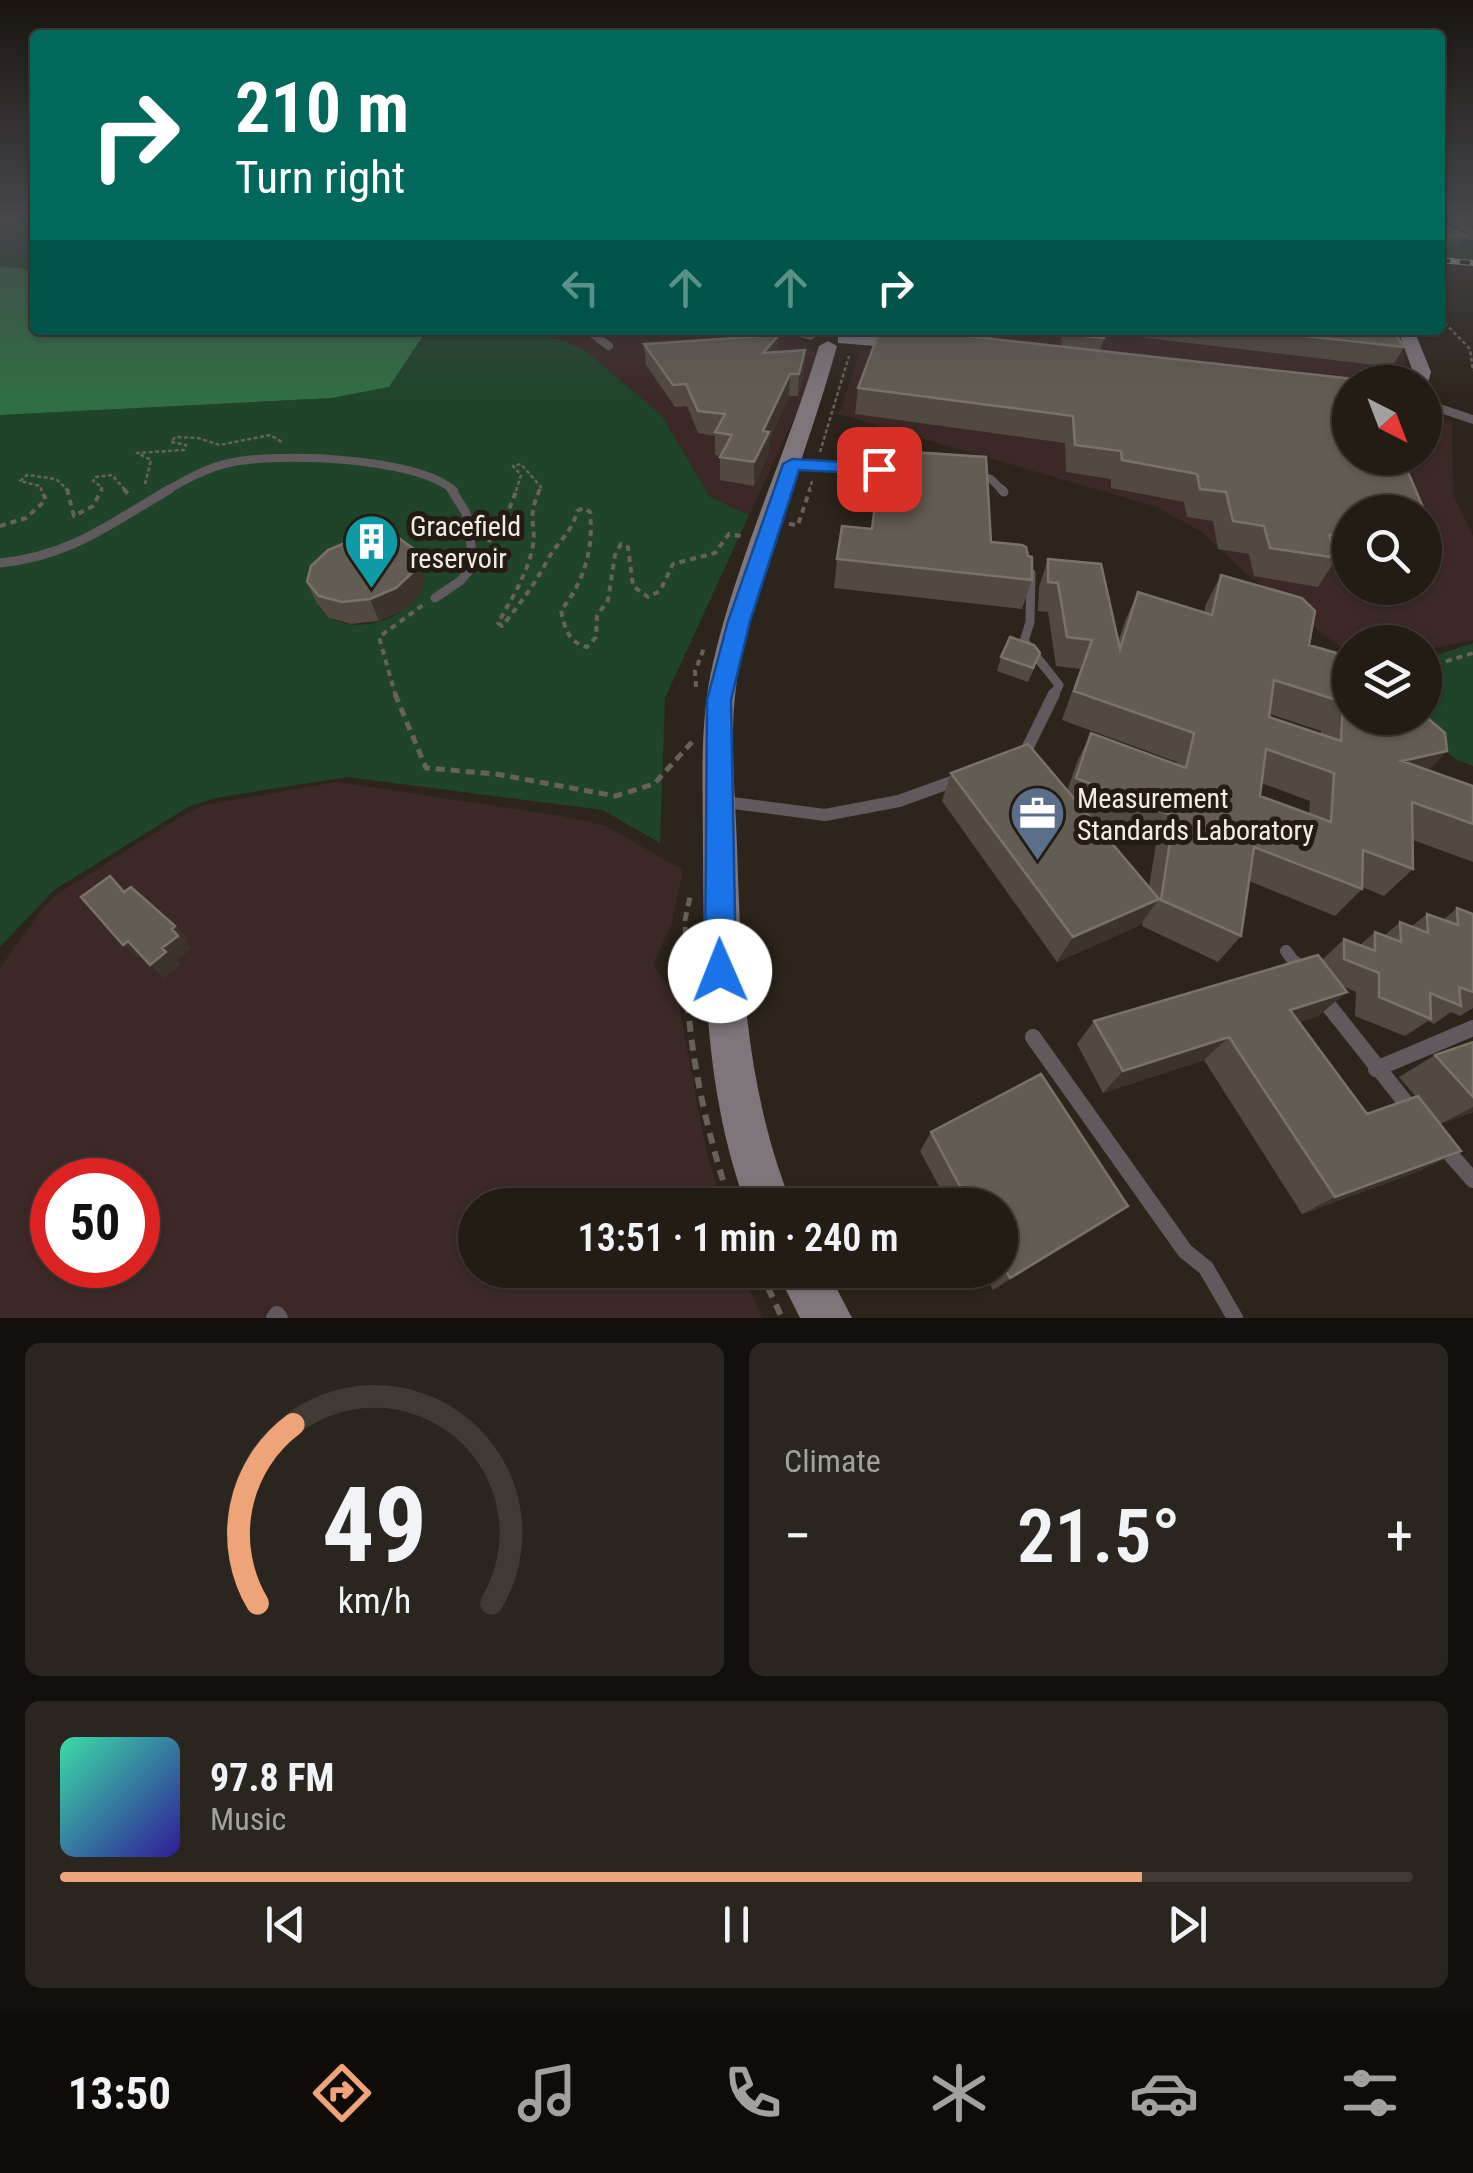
<!DOCTYPE html>
<meta charset="utf-8">
<style>
body{margin:0;font-family:"Roboto Condensed",sans-serif;background:#2a251e;color:#f1f3f6;height:100vh;display:flex;flex-direction:column;font-size:38px;white-space:nowrap}
*{box-sizing:border-box;margin:0}
p{font-size:32px;color:#a2a1a0}
.icon{flex:none;width:55px;height:55px;fill:none;stroke:currentColor;stroke-width:2;stroke-linecap:round;stroke-linejoin:round}
.map{position:relative;height:1318px;overflow:hidden}
.details{display:flex;flex-direction:column;gap:25px;padding:25px;background:#130f0c;flex:1}
.details>*{flex:none}
.banner{position:absolute;left:30px;top:30px;width:1415px;height:305px;border-radius:10px;box-shadow:0 2px 8px #0004,0 0 0 2px #3f3a34;background:#00695c;color:#fff;overflow:hidden}
.needle{width:65px;rotate:138deg}
.fabs{position:absolute;left:1332px;top:365px;display:grid;gap:20px}
.fabs a{display:grid;place-items:center;width:110px;height:110px;border-radius:50%;background:#221c15;box-shadow:0 2px 8px #0004,0 0 0 2px #3f3a34;font-size:50px}
.speed{position:absolute;left:30px;top:1158px;display:flex;gap:20px;font-size:50px;font-weight:700;text-align:center}
.speed>*{display:grid;place-content:center;width:130px;height:130px;border-radius:50%;background:#221c15;box-shadow:0 2px 8px #0004,0 0 0 2px #3f3a34;line-height:1}
.speed .limit{border:15px solid #d22;background:#fff;color:#111}
.pin{position:absolute;display:grid;place-items:center;width:85px;height:85px;color:#fff;margin:-42px;border-radius:20px;box-shadow:0 5px 15px #0006}
.me{position:absolute;width:110px;margin:-55px;rotate:359deg;stroke-linejoin:round;filter:drop-shadow(0 0 8px #0008)}
.turn{display:flex;align-items:center;gap:35px;height:210px;padding:0 40px;font-size:45px}
.turn .icon{width:130px;height:130px;stroke-width:2.5}
.turn b{display:block;font-size:70px;line-height:85px}
.lanes{display:flex;align-items:center;height:95px;padding:0 40px;background:#0003;justify-content:center;gap:50px;direction:ltr}
.lanes .off{opacity:.35}
.big{font-size:75px;font-weight:600;line-height:1.1}
.details .tile{flex:1;display:flex;flex-direction:column;justify-content:center;gap:15px;min-width:0;padding:0 35px;border-radius:15px;background:#2a251e}
.details .dial{align-items:center;gap:0}
.dial svg{height:260px;overflow:visible;fill:none;stroke:#3f3a34;stroke-width:7;stroke-linecap:round;text-anchor:middle}
.dial text{fill:#f1f3f6;stroke:none}
.song{display:flex;align-items:center;gap:30px}
.cover{width:120px;height:120px;border-radius:15px;background:linear-gradient(135deg,hsl(160 70% 55%),hsl(250 70% 35%))}
.played{height:10px;border-radius:5px;background:linear-gradient(90deg,#efa378 80%,#3f3a34 80%)}
.keys{display:flex;justify-content:space-around;direction:ltr}
.heat{display:flex;justify-content:space-between;align-items:center;font-size:55px;direction:ltr}
.details .tiles{flex:1;display:grid;gap:25px;grid-template-columns:1fr 1fr}
.tile:last-child{grid-column:span 2}
.trip{position:absolute;left:458px;top:1188px;width:560px;height:100px;border-radius:50px;background:#221c15;box-shadow:0 2px 8px #0004,0 0 0 2px #3f3a34;font-weight:600;line-height:100px;text-align:center}
.tabs{display:flex;height:160px;justify-content:space-around;align-items:center;background:#0e0b08;color:#a2a1a0}
.tabs .icon{width:70px;height:70px}
.tabs .active{color:#efa378}
.tabs b{font-size:45px;color:#f1f3f6}
.map>svg:first-child{display:block}
.industrial{fill:#3c2927;fill-rule:evenodd}
.green{fill:#1f442a;fill-rule:evenodd}
.forest{fill:#306e44}
.lines{fill:none;stroke-linecap:round;stroke-linejoin:round}
.path-far3{stroke:#686159;stroke-width:2.5;stroke-dasharray:4 2.5;stroke-linecap:butt}
.path-far2{stroke:#686159;stroke-width:4;stroke-dasharray:6 5;stroke-linecap:butt}
.path-far1{stroke:#686159;stroke-width:5;stroke-dasharray:9 6;stroke-linecap:butt}
.path{stroke:#686159;stroke-width:6;stroke-dasharray:11 8;stroke-linecap:butt}
.service-far4{stroke:#605a5e;stroke-width:5}
.service-far3{stroke:#605a5e;stroke-width:8}
.service-far2{stroke:#605a5e;stroke-width:9}
.service-far1{stroke:#605a5e;stroke-width:12}
.service{stroke:#605a5e;stroke-width:16}
.minor{fill:#605a5e;fill-rule:evenodd}
.secondary{fill:#7f767c;fill-rule:evenodd}
.rail-casing{stroke:#bbb5ae;stroke-width:6}
.rail{stroke:#241c13;stroke-width:4;stroke-dasharray:10;stroke-linecap:butt}
.wall{fill:#524a40;fill-rule:evenodd}
.shaded-wall{fill:#3c342a}
.building{fill:#635c52;stroke:#797269;stroke-width:2.5;fill-rule:evenodd}
.route{fill:#1a73e8;stroke:#114b97;stroke-width:2.5}
.labels{text-anchor:middle;stroke-width:10;stroke-linejoin:round;paint-order:stroke}
.poi-label{font-size:28px;fill:#f1ece5;stroke:#241c13;text-anchor:start}
</style>
<div class="map">
<svg width="1473" height="1318" viewBox="0 0 1473 1318">
<rect width="100%" height="100%" fill="#2d251c"/>
<path class="industrial" d="M493 330H779L797 336 815 352 820 363 749 515 710 497 662 416 560 339Z
M876 330H1397L1406 364 1385 380 1362 382Z
M873 349 1350 458H1425V417L1452 422 1453 495 1473 536V640L1425 649V642H1350V654L1248 575 1202 532 1157 507 839 414 860 352ZM1350 512H1425V588H1350Z
M337 782 561 816 606 826 683 870 671 925 653 965 677 996 706 1150 722 1205H475V1270H741L762 1318H0V968L42 909 56 895 185 814 205 805ZM52 1180H138V1265H52Z"/>
<path class="green" d="M0 214H35V270L0 266Z
M1440 214H1473V260L1440 257Z
M427 330H493L560 339 586 351 662 416 710 497 749 515 665 698 660 843 603 810 347 777 215 798 188 807 54 890 0 947V415L332 398 389 387ZM425 578C421 621 338 644 317 604Z
M1473 643V766L1456 759 1406 718H1425V659Z"/>
<path class="forest" d="M0 266 35 270V330H427L389 387 332 398 0 415Z"/>
<g class="lines">
<path class="path-far3" d="M1440 318 1470 349 1473 371
M820 452 849 356
M145 484 151 460 137 453 184 450 186 445 171 442 175 437 198 438 220 445 270 435 282 442
M42 491 40 486 20 481 27 475 56 479 69 491
M101 491 102 487 93 481 95 477 112 475 126 491
M516 491 521 475 513 466 521 464 541 487 539 491
M809 491 812 481"/>
<path class="path-far2" d="M67 489 74 516 93 506 102 489
M124 489 128 494
M540 489C525 522 538 523 532 550 526 576 511 600 498 623L502 626C520 604 535 584 548 559 558 541 572 533 577 511L584 508 590 512C594 548 584 583 561 610 564 627 569 643 587 647L596 637 597 616 608 600 615 555 621 544 628 547 633 586 648 597 660 591 673 564 715 553 729 534 741 536
M789 524 798 525 810 489
M0 526 26 518 46 500 41 489
M486 539 492 541 499 535 517 489
M1425 668 1473 653
M696 687 695 671 704 648
M396 697 379 637 423 605"/>
<path class="path-far1" d="M395 694 426 768 496 774 615 796 654 784 692 742
M686 966 685 920 690 897"/>
<path class="path" d="M686 964C687 1045 705 1128 731 1205
M760 1270 782 1318"/>
<path class="service-far4" d="M1448 214 1473 234
M0 219 34 214
M1440 227 1473 238
M587 330 593 334"/>
<path class="service-far3" d="M590 332 609 346
M792 464 890 470
M977 476 991 479 1003 491
M166 491C185 480 206 468 229 463 276 452 418 457 454 491"/>
<path class="service-far2" d="M1001 489 1004 492
M0 563C71 556 111 523 170 489
M1027 571 1031 573 1030 622 1024 641 1059 685 1053 697
M435 598 460 581 474 565 466 513 451 489"/>
<path class="service-far1" d="M1024 755 1054 694
M725 802 825 815 899 801 957 780
M1286 951 1297 966"/>
<path class="service" d="M1295 964 1301 971
M1321 996 1410 1108
M1033 1037 1185 1251 1206 1268 1235 1318
M1376 1069 1473 1028
M1444 1147 1473 1180
M274 1318 277 1314 280 1318"/>
<path class="minor" d="M770 330H797L817 336 811 340Z
M1425 399 1473 415V424L1425 408Z"/>
<path class="secondary" d="M1398 330H1414L1431 372 1427 386 1412 382 1413 372Z
M844 334 912 339 921 344 912 349 838 343V335Z
M828 341 837 346C808 451 765 552 741 658 727 721 735 784 737 847 741 971 745 1088 792 1205H746C703 1087 704 969 703 845 703 784 699 723 713 663 738 555 787 452 819 346Z
M776 1270H827L852 1318H800Z"/>
<defs>
<path id="rail" d="M1440 260 1473 263"/>
</defs>
<use href="#rail" class="rail-casing"/>
<use href="#rail" class="rail"/>
</g>
<path class="wall" d="M1440 224 1465 236 1460 245H1440Z
M937 330H995L993 339 1061 347 1062 330H1393L1404 347 1392 367 1104 333V338L1100 351 1350 512V564L1334 562 1318 587 1254 576 1249 554 1218 549 1213 521 1187 517 1184 502 1111 488V479L1066 472 1065 443 855 414 858 388 936 333Z
M644 344 779 352 805 350 804 372 798 396H789L769 440 768 455 754 486 720 480V456L715 455V436L698 433 687 406 675 407 646 365Z
M1425 512 1439 546 1425 564Z
M991 542 1032 580 1022 609 834 588 837 559Z
M1048 559 1118 642 1125 621 1138 592 1204 613 1206 604 1221 575 1309 645 1350 657V718L1428 770 1473 786V862L1413 840V869L1384 896 1362 887V889L1335 916 1249 881 1241 936 1218 962 1142 926 1143 921 1140 925 1057 962 942 801 951 773 1067 791 1077 762 1091 733 1176 765 1177 762 1062 720 1080 669 1056 666 1048 612 1038 611 1039 587ZM1270 714 1321 731V734L1269 717ZM1261 783 1310 801 1309 815 1260 796ZM1090 818 1156 844 1149 887Z
M425 578 421 594 404 610 379 621 351 624 329 618 317 604 307 582Z
M1001 657 1035 667 1028 682 997 671Z
M1457 908 1473 914V1008L1460 1016 1451 1012 1434 1024 1428 1021 1405 1036 1355 1016 1356 992 1343 986 1347 992 1318 1016 1299 1022 1367 1114 1416 1097 1399 1077 1435 1055 1473 1042V1112L1440 1124 1422 1170 1302 1214 1204 1060 1103 1093 1077 1044 1094 1021 1323 961V959L1344 939 1360 945 1375 932 1384 936 1400 922 1412 926 1427 914 1443 920Z
M931 1132 1106 1222 993 1290 983 1270H1000V1205H949L920 1151Z"/>
<path class="shaded-wall" d="M779 335 778 356 763 353Z
M805 350 804 372 798 396 799 374Z
M790 374 789 396 769 440 768 455 754 486V462L763 431Z
M417 556 425 578 421 594 404 610 379 621 370 599Z
M1447 751 1420 780 1402 761Z
M1159 899 1140 925 1057 962 1073 937Z
M175 926 188 939 185 942 191 949 176 961 180 965 164 978 150 965 162 948 172 929Z
M128 941 143 954 138 958 123 945Z
M1347 992 1318 1016 1263 1034 1290 1010Z
M1229 1037 1204 1060 1103 1093 1123 1071Z
M1473 1107V1112L1440 1124Z
M1461 1151 1422 1170 1302 1214 1335 1197Z
M1128 1206 1106 1222 993 1290 1010 1278Z"/>
<path class="building" d="M1440 224 1465 236H1440Z
M880 330H913L1381 382H1350V458H1402L1425 512H1350V534L1329 535 1337 558 1270 548 1264 526 1233 521 1226 492 1200 489 1197 474 1122 460 1121 451 1075 445 1073 416 858 388Z
M1066 330H1103L1104 338 1066 334Z
M1249 330H1393L1404 347Z
M779 335 763 353 805 350 799 374H790L763 431 769 432 754 462 720 457 732 435 715 432 725 414 698 411 686 384 673 385 644 344Z
M882 450 986 457 991 542 1022 545 1026 547 1028 556 1032 557V580L837 559 842 526 872 529Z
M1425 512 1439 546 1425 544Z
M378 536 400 539 414 549 417 556 413 572 396 588 370 599 342 602 319 596 307 582 311 566 328 550 352 540Z
M1048 559 1101 564 1120 649 1138 592 1212 615 1221 575 1302 598 1315 611 1309 645 1350 657V718H1425V716L1445 733 1447 751 1402 761 1473 786V824L1412 802 1413 869 1363 850 1362 889 1254 847 1241 936 1161 900 1174 816 1076 778 1091 733 1186 768 1194 733 1074 691 1092 640 1067 637 1058 583 1048 582ZM1274 680 1343 702 1341 741 1269 717ZM1266 749 1334 773 1331 822 1260 796Z
M1010 637 1034 645 1040 653 1033 668 1001 657Z
M1028 744 1159 899 1073 937 951 773Z
M110 876 124 892 131 887 175 926 172 929 178 936 162 948 166 952 150 965 128 941 123 945 81 897Z
M1457 908 1473 914V992L1459 987 1461 1006 1430 993 1431 1019 1379 997V973L1344 959V939L1375 951V932L1401 942 1400 922 1428 933 1427 914 1458 925Z
M1318 955 1347 992 1290 1010 1367 1114 1418 1096 1461 1151 1335 1197 1229 1037 1123 1071 1094 1021Z
M1473 1042V1097L1435 1055Z
M1041 1074 1128 1206 1010 1278 1000 1260V1205H970L931 1132Z"/>
<linearGradient id="sky" x2="0" y2="1"><stop stop-color="#19140f"/><stop offset="0.54" stop-color="#46464b"/><stop offset="1" stop-color="#46464b" stop-opacity="0"/></linearGradient>
<rect width="1473" height="398" fill="url(#sky)"/>
<path class="route" d="M792 459 879 464 888 469 879 474 799 470 750 621 731 700 736 971 731 982 720 986 709 982 705 971 707 700 728 621 783 464Z"/>
<defs>
<symbol id="building-pin" viewBox="-11 -11 22 30"><path d="M0 17L-7.5 6A9.5 9.5 0 1 1 7.5 6Z" fill="#0f9aa8" stroke="#241c13"/><path d="M-4-6H4V6H1V3H-1V6H-4ZM-2.5-4.3h1.7v1.8h-1.7ZM.8-4.3h1.7v1.8H.8ZM-2.5-1h1.7V.8h-1.7ZM.8-1h1.7V.8H.8Z" fill="#fff"/></symbol>
<symbol id="office-pin" viewBox="-11 -11 22 30"><path d="M0 17L-7.5 6A9.5 9.5 0 1 1 7.5 6Z" fill="#5c6f8a" stroke="#241c13"/><path d="M-6-3h4V-5.5h4V-3h4V5H-6ZM-1-4.5V-3h2v-1.5ZM-6 0V1H6V0Z" fill="#fff"/></symbol>
</defs>
<g fill-rule="evenodd">
<use href="#building-pin" x="340" y="510" width="63" height="86"/>
<use href="#office-pin" x="1006" y="782" width="63" height="86"/>
</g>
<g class="labels">
<g class="poi-label">
<text x="410" y="536">Gracefield<tspan x="410" dy="32">reservoir</tspan></text>
<text x="1077" y="808">Measurement<tspan x="1077" dy="32">Standards Laboratory</tspan></text>
</g>
</g>
</svg>
<div class="fabs">
<a><svg class="needle" viewBox="-14 -14 28 28"><path d="M0-13l5 13h-10z" fill="#e53935"/><path d="M0 13l5-13h-10z" fill="#a2a1a0"/></svg></a>
<a><svg class="icon" aria-label="search" viewBox="0 0 24 24"><circle cx="10" cy="10" r="6"/><path d="M15 15l6 6"/></svg></a>
<a><svg class="icon" aria-label="layers" viewBox="0 0 24 24"><path d="M12 4l9 5-9 5-9-5zM3 14l9 5 9-5"/></svg></a>
</div>
<div class="speed"><div class="limit">50</div></div>
<div class="pin" style="left:879px;top:469px;background:#d93025"><svg class="icon" aria-label="arrive" viewBox="0 0 24 24"><path d="M6 21V4h12l-3 4 3 4H6"/></svg></div>
<svg class="me" style="left:720px;top:971px" viewBox="-20 -20 40 40"><circle r="19" fill="#fff"/><path d="M0-13L10 11 0 6-10 11z" fill="#1a73e8"/></svg>
<div class="trip">13:51 · 1 min · 240 m</div>
<div class="banner">
<div class="turn"><svg class="icon" aria-label="right" viewBox="0 0 24 24"><path d="M7 20v-9h11M14 6l5 5-5 5"/></svg><div><b>210 m</b>Turn right</div></div>
<div class="lanes"><svg class="icon off" aria-label="left" viewBox="0 0 24 24"><path d="M17 20v-9H6M10 6l-5 5 5 5"/></svg><svg class="icon off" aria-label="ahead" viewBox="0 0 24 24"><path d="M12 20V5M6 11l6-6 6 6"/></svg><svg class="icon off" aria-label="ahead" viewBox="0 0 24 24"><path d="M12 20V5M6 11l6-6 6 6"/></svg><svg class="icon" aria-label="right" viewBox="0 0 24 24"><path d="M7 20v-9h11M14 6l5 5-5 5"/></svg></div>
</div>
</div>
<section class="details">
<div class="tiles">
<div class="tile dial"><svg viewBox="0 0 100 80">
<path d="M14 69A42 42 0 1 1 86 69"/>
<path d="M14 69A42 42 0 0 1 25 14" stroke="#efa378"/>
<text x="50" y="56" font-size="32" font-weight="700">49</text>
<text x="50" y="72" font-size="11">km/h</text>
</svg></div>
<div class="tile"><p>Climate</p>
<div class="heat"><a>−</a><b class="big">21.5°</b><a>+</a></div>
</div>
<div class="tile">
<div class="song"><i class="cover"></i><div><b>97.8 FM</b><p>Music</p></div></div>
<div class="played"></div>
<div class="keys"><svg class="icon" aria-label="previous" viewBox="0 0 24 24"><path d="M18 5L8 12l10 7zM5 5v14"/></svg><svg class="icon" aria-label="pause" viewBox="0 0 24 24"><path d="M8 5v14M16 5v14"/></svg><svg class="icon" aria-label="next" viewBox="0 0 24 24"><path d="M6 5l10 7-10 7zM19 5v14"/></svg></div>
</div>
</div>
</section>
<nav class="tabs">
<b>13:50</b>
<svg class="icon active" aria-label="directions" viewBox="0 0 24 24"><path d="M12 3l9 9-9 9-9-9zM9 14v-3h6M13 9l2 2-2 2"/></svg>
<svg class="icon" aria-label="music" viewBox="0 0 24 24"><path d="M9 18V5l10-2v13"/><circle cx="6" cy="18" r="3"/><circle cx="16" cy="16" r="3"/></svg>
<svg class="icon" aria-label="phone" viewBox="0 0 24 24"><path d="M5 4h4l2 5-3 2q2 4 5 5l2-3 5 2v4C11 20 4 13 5 4z"/></svg>
<svg class="icon" aria-label="climate" viewBox="0 0 24 24"><path d="M12 3v18M4 7l16 10M4 17L20 7"/></svg>
<svg class="icon" aria-label="car" viewBox="0 0 24 24"><path d="M5 17H2v-5l4-1 3-4h7l3 4 3 1v5h-3M9 17h6M6 11h13"/><circle cx="7" cy="17" r="2"/><circle cx="17" cy="17" r="2"/></svg>
<svg class="icon" aria-label="filters" viewBox="0 0 24 24"><path d="M4 7h16M4 17h16"/><circle cx="9" cy="7" r="2"/><circle cx="15" cy="17" r="2"/></svg>
</nav>
